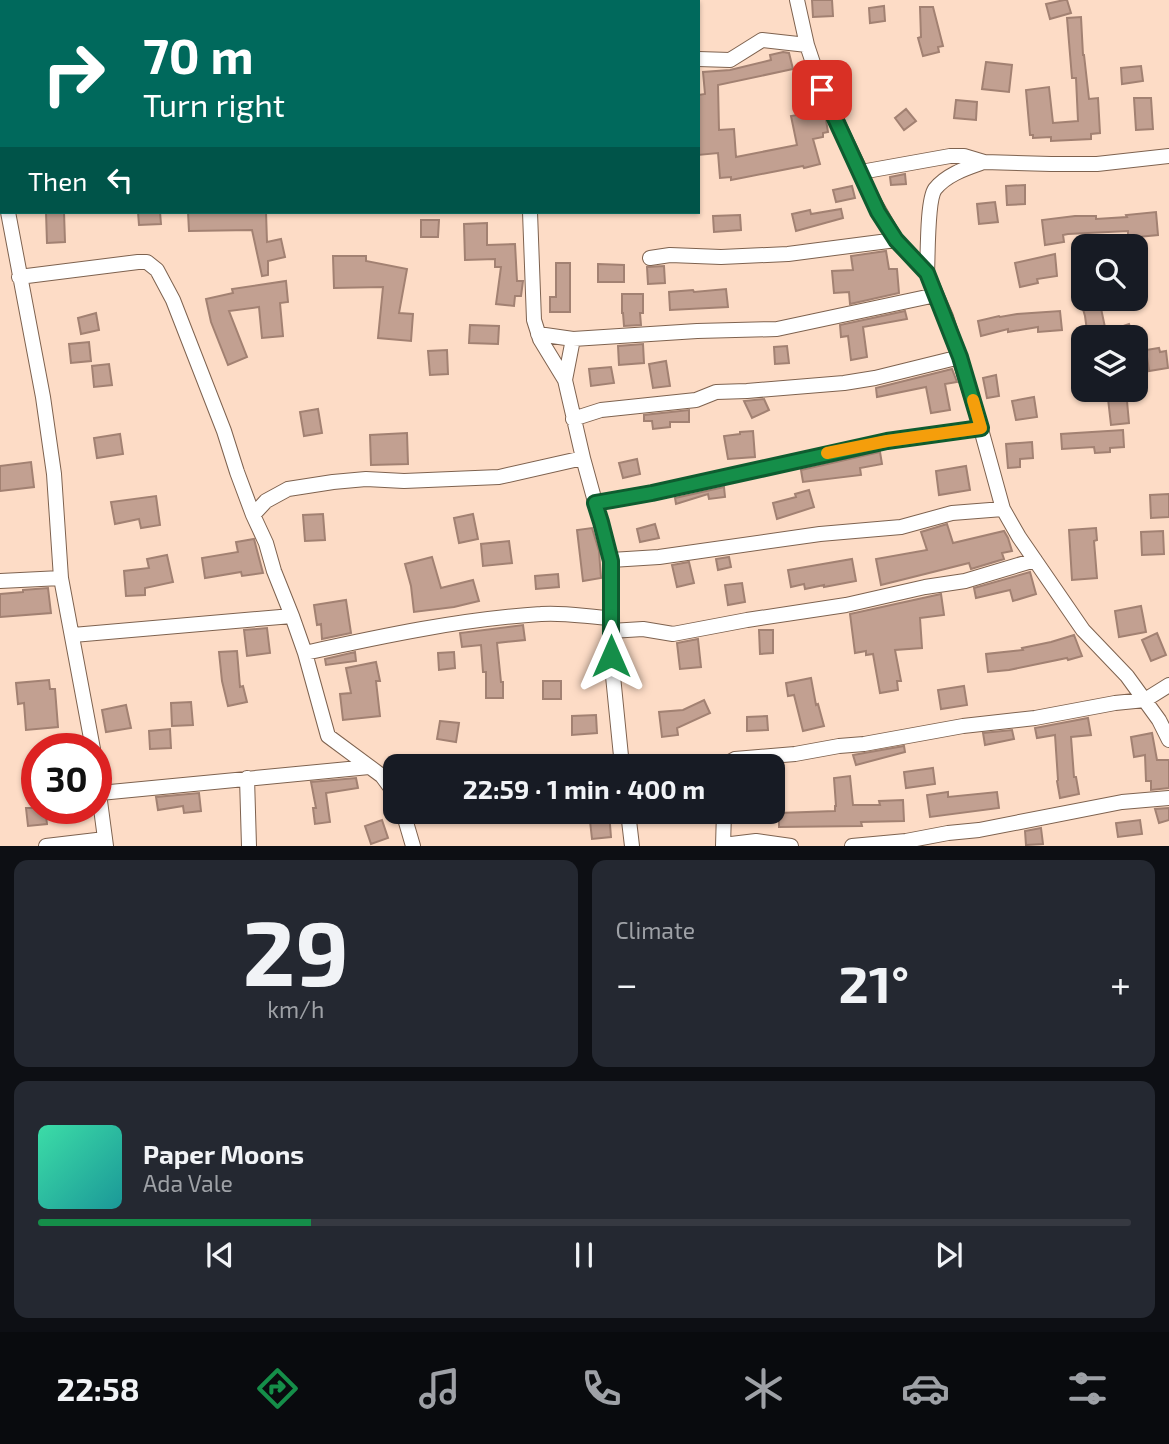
<!DOCTYPE html>
<meta charset="utf-8">
<style>
body{margin:0;font-family:"Exo 2",sans-serif;background:#242831;color:#f1f3f6;height:100vh;display:flex;flex-direction:column;font-size:26px;white-space:nowrap}
*{box-sizing:border-box;margin:0}
p{font-size:23px;color:#9ea1a6}
.icon{flex:none;width:38px;height:38px;fill:none;stroke:currentColor;stroke-width:2;stroke-linecap:round;stroke-linejoin:round}
.map{position:relative;height:846px;overflow:hidden}
.panel{display:flex;flex-direction:column;gap:14px;padding:14px;background:#0d0f14;flex:1}
.panel>*{flex:none}
.top-card{position:absolute;left:0px;top:0px;width:700px;height:214px;box-shadow:0 2px 5px #0004;background:#00695c;color:#fff;overflow:hidden}
.controls{position:absolute;left:1071px;top:234px;display:grid;gap:14px}
.controls a{display:grid;place-items:center;width:77px;height:77px;border-radius:14px;background:#171b24;box-shadow:0 2px 5px #0004;font-size:35px}
.speed{position:absolute;left:21px;top:733px;display:flex;gap:14px;font-size:35px;font-weight:700;text-align:center}
.speed>*{display:grid;place-content:center;width:91px;height:91px;border-radius:50%;background:#171b24;box-shadow:0 2px 5px #0004;line-height:1}
.speed .limit{border:10px solid #d22;background:#fff;color:#111}
.pin{position:absolute;display:grid;place-items:center;width:60px;height:60px;color:#fff;margin:-30px;border-radius:14px;box-shadow:0 4px 10px #0006}
.me{position:absolute;width:77px;margin:-38px;rotate:0deg;stroke-linejoin:round;filter:drop-shadow(0 0 5px #0008)}
.turn{display:flex;align-items:center;gap:24px;height:147px;padding:0 28px;font-size:32px}
.turn .icon{width:91px;height:91px;stroke-width:2.5}
.turn b{display:block;font-size:49px;line-height:60px}
.then{display:flex;align-items:center;height:66px;padding:0 28px;background:#0003;gap:14px;font-size:26px}
.big{font-size:52px;font-weight:700;line-height:1.1}
.panel .tile{flex:1;display:flex;flex-direction:column;justify-content:center;gap:10px;min-width:0;padding:0 24px;border-radius:14px;background:#242831}
.panel .dial{align-items:center;gap:0}
.dial b{font-size:91px;line-height:1}
.song{display:flex;align-items:center;gap:21px}
.cover{width:84px;height:84px;border-radius:10px;background:linear-gradient(135deg,hsl(160 70% 55%),hsl(180 70% 35%))}
.played{height:7px;border-radius:4px;background:linear-gradient(90deg,#158e49 25%,#363941 25%)}
.keys{display:flex;justify-content:space-around;direction:ltr}
.heat{display:flex;justify-content:space-between;align-items:center;font-size:38px;direction:ltr}
.panel .tiles{flex:1;display:grid;gap:14px;grid-template-columns:1fr 1fr}
.tile:last-child{grid-column:span 2}
.trip{position:absolute;left:383px;top:754px;width:402px;height:70px;border-radius:14px;background:#171b24;box-shadow:0 2px 5px #0004;font-weight:700;line-height:70px;text-align:center}
.tab-bar{display:flex;height:112px;justify-content:space-around;align-items:center;background:#090b0e;color:#9ea1a6}
.tab-bar .icon{width:49px;height:49px}
.tab-bar .active{color:#158e49}
.tab-bar b{font-size:32px;color:#f1f3f6}
.map>svg:first-child{display:block}
.building{fill:#c2a091;stroke:#a28172;stroke-width:2}
.lines{fill:none;stroke-linecap:round;stroke-linejoin:round}
.street-casing{stroke:#7e624f;stroke-width:16}
.street{stroke:#fff;stroke-width:14}
.route-casing{stroke:#0e5c2f;stroke-width:18}
.route{stroke:#158e49;stroke-width:12}
.slow{stroke:#f59e0b;stroke-width:12}
</style>
<div class="map">
<svg width="1169" height="846" viewBox="0 0 1169 846">
<rect width="100%" height="100%" fill="#fddcc6"/>
<path class="building" d="M812 0H832L833 16 813 17Z
M1064 0H1067L1071 13 1050 19 1046 4Z
M884 6 885 21 870 23 869 8Z
M920 7H933L943 46 938 47 939 52 923 56 918 38 921 37Z
M1081 17 1083 55H1084L1089 99 1098 98 1100 133 1091 134V139L1051 141V137L1033 138V135H1030L1026 90 1049 87 1053 123 1078 121 1076 78H1072L1067 18Z
M783 52 789 53 793 69 718 85 719 130 734 129 736 157 797 145 791 116 821 111 826 120 828 132 823 133V137L813 139 820 164 804 168 803 166 731 180V177L720 178 718 153 698 155V95L705 94 703 72 730 70 771 60 770 55Z
M986 62 1012 65 1009 92 982 89Z
M1141 66 1143 81 1122 84 1121 68Z
M1134 98H1151L1153 129 1136 130Z
M956 100 977 102 976 120 954 118Z
M906 109 916 121 904 130 895 118Z
M905 174 906 184 891 185 890 177Z
M1025 185V204L1007 205 1006 186Z
M852 186 855 198 836 202 833 190Z
M995 202 998 222 979 224 977 204Z
M841 209 843 218 796 231 792 214 810 210 811 214Z
M46 212H64L65 242 47 243Z
M138 212H160L161 224 139 225Z
M188 212H266L267 242 281 239 285 257 268 261V275L262 276 252 230 189 231Z
M1156 212 1158 235 1128 238V231L1068 234 1063 235 1064 242 1045 245 1042 220 1075 216H1096V219L1127 217 1126 215Z
M740 215 741 230 714 232 713 216Z
M421 220H439L438 237H421Z
M487 223V245L515 244 517 281H523L521 296H515L514 306 496 304 501 267H495V259L465 260 464 224Z
M886 251 889 269H897L899 293 850 304 849 292 834 293 832 271 853 270 851 256Z
M1055 254 1057 276 1037 279 1038 283 1020 287 1015 263Z
M333 256H366V261L407 269 399 313 413 314 411 341 378 338 383 287 334 288Z
M556 263H570V312H550V297H556Z
M598 264 624 265V282H598Z
M664 266 665 283 648 284 647 267Z
M286 281 288 302 280 303 283 336 262 338 259 307 229 311 247 357 228 365 211 322 206 299 233 293 232 289Z
M726 289 728 307 670 310 669 292 693 290 694 292Z
M622 294H643V313H640L641 325 624 326 623 313H622Z
M1080 299H1099L1106 332 1129 324 1134 338H1088L1085 316Z
M905 311 907 319 863 327 867 357 851 360 848 336 841 337 840 325Z
M1060 311 1062 330 1038 332V327L1008 332V329L981 336 978 321 999 316 1000 317 1017 314Z
M96 313 99 330 81 334 78 318Z
M470 325 499 326 498 344 469 343Z
M89 342 91 361 71 363 69 344Z
M643 344 644 363 619 365 618 346Z
M787 346 789 363 775 364 774 347Z
M1159 348 1160 352 1166 351 1168 368 1149 371 1146 350Z
M447 350 448 374 430 375 428 351Z
M666 361 670 386 653 388 649 364Z
M109 364 112 385 94 387 92 366Z
M611 367 614 383 591 386 589 369Z
M952 369 957 382 945 384 950 410 931 413 926 387 877 397 876 388Z
M996 375 999 396 987 398 983 378Z
M1107 390H1126L1129 423 1111 425Z
M1034 397 1037 417 1016 420 1012 401Z
M764 399 769 410 752 418 744 401Z
M318 409 322 433 304 436 300 412Z
M689 410V422H670V427L653 429 652 421H644V415Z
M1123 430 1124 447 1110 448V452L1095 453 1094 447 1062 449 1061 434Z
M753 431 755 457 728 459 724 436 740 434V432Z
M407 433 408 464 371 465 370 435Z
M120 434 123 454 97 458 94 438Z
M1032 442 1033 458 1020 459V467L1008 468 1006 444Z
M880 452 882 464 860 468 861 475 803 482 801 470Z
M637 459 640 474 623 478 619 463Z
M31 462 34 487 0 491V466Z
M966 466 970 490 939 495 936 471Z
M724 487 725 497 709 499 708 494 676 504 675 498Z
M809 490 814 507 777 519 773 503 796 497 795 494Z
M1169 494V517L1151 518 1150 495Z
M156 496 160 525 141 528 139 519 115 524 111 502Z
M323 514 325 540 305 541 303 515Z
M473 514 478 539 459 543 454 518Z
M655 524 659 538 640 542 637 529Z
M947 524 953 543 1004 531 1008 538 1012 551 1002 553 1004 559 971 569 969 563 881 585 876 559 927 550 921 532Z
M592 528 599 551 601 578 583 581 577 530Z
M1096 528 1097 540 1094 541 1097 578 1072 580 1069 530Z
M1163 531 1164 554 1142 555 1141 532Z
M254 539 263 573 242 576 241 572 205 578 202 558 238 552 236 542Z
M509 541 512 563 483 566 481 544Z
M167 555 173 582 145 588V595L126 596 124 571 149 568 147 559Z
M432 557 441 588 473 580 479 601 454 607 414 612 411 586 405 564Z
M729 557 731 567 718 570 716 559Z
M852 559 856 581 824 587V585L805 589 804 584 791 587 788 570Z
M689 562 694 583 677 587 672 565Z
M1030 572 1036 594 1013 601 1010 590 976 598 974 588Z
M558 574 559 587 536 589 535 576Z
M742 583 745 602 728 605 725 585Z
M48 588 51 613 0 617V594L23 592V590Z
M941 594 944 615 920 618 922 648 895 650 901 681H897L898 690 880 693 873 654 866 655V651L855 653 850 614Z
M346 600 351 633 322 639 321 624 317 625 314 605Z
M1141 606 1146 632 1119 637 1115 611Z
M523 625 525 640 497 643 501 682H503V698H486V672H483L481 645 462 647 460 633Z
M267 628 270 653 247 656 244 630Z
M759 630H773V653L760 654Z
M1157 633 1166 655 1151 661 1142 640Z
M1074 635 1082 656 1068 660 1067 658 1009 670 988 672 986 654 1023 650 1022 648 1051 642Z
M698 639 701 667 680 669 677 643Z
M237 651 240 687 243 686 247 702 228 706 222 681 219 652Z
M355 652 356 661 326 665 325 659Z
M454 652 455 668 439 670 438 653Z
M376 662 380 681H376L380 716 343 720 340 694 351 693 346 668Z
M811 678 816 705 818 704 824 726 803 731 794 695 788 696 786 683Z
M49 680 50 689H55L58 727 26 730 24 703 18 704 16 683Z
M543 681H561V699H543Z
M964 686 967 705 941 709 938 690Z
M704 700 710 713 677 728 678 735 662 737 659 712 683 710Z
M191 702 193 725 172 726 171 703Z
M126 705 131 728 106 732 102 710Z
M596 715 597 733 572 735V716Z
M767 716 768 730 747 731V717Z
M1088 718 1091 735 1071 737 1074 777H1076L1079 794 1060 798 1057 781 1058 780 1055 735 1037 738 1035 728Z
M440 721 459 723 456 742 437 739Z
M170 729 171 748 150 749 149 731Z
M1012 730 1014 739 985 745 983 733Z
M1152 733 1157 760H1169V788L1151 790V781H1146L1145 755 1134 757 1131 737Z
M904 746 905 752 856 765 853 755Z
M933 768 935 784 906 788 904 772Z
M850 776 853 805H880L879 801 903 800 904 821 861 822 862 826 779 827V813L835 811V806H836L834 778Z
M356 778 358 788 326 793 330 822 315 824 313 808H316L311 782Z
M948 792V797L997 792 999 808 930 817 927 795Z
M199 793 201 811 184 813 183 806 158 810 156 797Z
M26 808H45L47 824 28 826Z
M1169 808V820L1159 823 1155 809Z
M589 812H609L611 837 592 839Z
M382 820 388 838 371 844 365 826Z
M1140 820 1142 834 1118 837 1116 823Z
M1041 828 1043 844 1026 845 1025 831Z"/>
<g class="lines">
<defs>
<path id="street" d="M797 0 807 45 822 90 861 172 869 193 896 240 927 273 946 317 976 411 1003 509 1019 537 1083 630 1127 676 1159 720 1169 740
M546 2 547 0
M698 59 730 60 762 40 807 45
M0 167 2 178
M861 172 950 156H964L984 162 1051 164H1097L1169 156
M8 212 43 397 54 474 61 578 93 749
M530 212 534 320 540 339 565 380 583 458 611 560V656L622 766
M650 258 670 255 721 257 788 254 896 240
M927 273C928 256 927 200 935 189 947 174 967 168 984 162
M19 277 138 262H147L157 270 173 300 224 431 237 472 253 515 266 543 274 571 292 616 305 653 328 736 382 776 396 795
M538 334 573 339
M565 380 573 339 697 331 777 329 936 295
M573 419 601 410 696 400 716 392 747 391 844 383 875 378 960 357
M595 503 652 493 887 441 981 428
M253 515 266 501 288 489 333 482 366 479 404 481 499 477 583 458
M611 560 659 557 820 534 901 527 952 513 1003 509
M0 581 61 578
M611 631 643 629 673 634 747 620 846 605 925 587 965 581 1035 560
M73 635 292 616
M305 653C382 636 462 619 541 614 563 612 588 617 611 618
M726 766V764L735 759 795 754 839 746 864 744 963 726 1035 718 1115 703 1145 700 1169 685
M96 771 106 846
M247 778 249 846
M100 793 369 767
M403 812 413 846
M628 812 632 846
M723 845 756 841 791 846
M46 846 105 839
M723 846 724 812
M852 846 906 841 948 833 979 830 1122 802 1169 798"/>
</defs>
<use href="#street" class="street-casing"/>
<use href="#street" class="street"/>
</g>
<g class="lines">
<defs>
<path id="route" d="M611 656V561L601 522 595 503 652 493 887 441 981 428 960 357 927 273 896 240 878 212 822 90"/>
</defs>
<use href="#route" class="route-casing"/>
<use href="#route" class="route"/>
<path class="slow" d="M827 453 887 441 981 428 973 400"/>
</g>
</svg>
<div class="controls">
<a><svg class="icon" aria-label="search" viewBox="0 0 24 24"><circle cx="10" cy="10" r="6"/><path d="M15 15l6 6"/></svg></a>
<a><svg class="icon" aria-label="layers" viewBox="0 0 24 24"><path d="M12 4l9 5-9 5-9-5zM3 14l9 5 9-5"/></svg></a>
</div>
<div class="speed"><div class="limit">30</div></div>
<div class="pin" style="left:822px;top:90px;background:#d93025"><svg class="icon" aria-label="arrive" viewBox="0 0 24 24"><path d="M6 21V4h12l-3 4 3 4H6"/></svg></div>
<svg class="me" style="left:611px;top:656px" viewBox="-20 -20 40 40"><path d="M0-17L14 15 0 8-14 15z" fill="#158e49" stroke="#fff" stroke-width="4"/></svg>
<div class="trip">22:59 · 1 min · 400 m</div>
<div class="top-card">
<div class="turn"><svg class="icon" aria-label="right" viewBox="0 0 24 24"><path d="M7 20v-9h11M14 6l5 5-5 5"/></svg><div><b>70 m</b>Turn right</div></div>
<div class="then">Then<svg class="icon" aria-label="left" viewBox="0 0 24 24"><path d="M17 20v-9H6M10 6l-5 5 5 5"/></svg></div>
</div>
</div>
<section class="panel">
<div class="tiles">
<div class="tile dial"><b>29</b><p>km/h</p></div>
<div class="tile"><p>Climate</p>
<div class="heat"><a>−</a><b class="big">21°</b><a>+</a></div>
</div>
<div class="tile">
<div class="song"><i class="cover"></i><div><b>Paper Moons</b><p>Ada Vale</p></div></div>
<div class="played"></div>
<div class="keys"><svg class="icon" aria-label="previous" viewBox="0 0 24 24"><path d="M18 5L8 12l10 7zM5 5v14"/></svg><svg class="icon" aria-label="pause" viewBox="0 0 24 24"><path d="M8 5v14M16 5v14"/></svg><svg class="icon" aria-label="next" viewBox="0 0 24 24"><path d="M6 5l10 7-10 7zM19 5v14"/></svg></div>
</div>
</div>
</section>
<nav class="tab-bar">
<b>22:58</b>
<svg class="icon active" aria-label="directions" viewBox="0 0 24 24"><path d="M12 3l9 9-9 9-9-9zM9 14v-3h6M13 9l2 2-2 2"/></svg>
<svg class="icon" aria-label="music" viewBox="0 0 24 24"><path d="M9 18V5l10-2v13"/><circle cx="6" cy="18" r="3"/><circle cx="16" cy="16" r="3"/></svg>
<svg class="icon" aria-label="phone" viewBox="0 0 24 24"><path d="M5 4h4l2 5-3 2q2 4 5 5l2-3 5 2v4C11 20 4 13 5 4z"/></svg>
<svg class="icon" aria-label="climate" viewBox="0 0 24 24"><path d="M12 3v18M4 7l16 10M4 17L20 7"/></svg>
<svg class="icon" aria-label="car" viewBox="0 0 24 24"><path d="M5 17H2v-5l4-1 3-4h7l3 4 3 1v5h-3M9 17h6M6 11h13"/><circle cx="7" cy="17" r="2"/><circle cx="17" cy="17" r="2"/></svg>
<svg class="icon" aria-label="filters" viewBox="0 0 24 24"><path d="M4 7h16M4 17h16"/><circle cx="9" cy="7" r="2"/><circle cx="15" cy="17" r="2"/></svg>
</nav>
